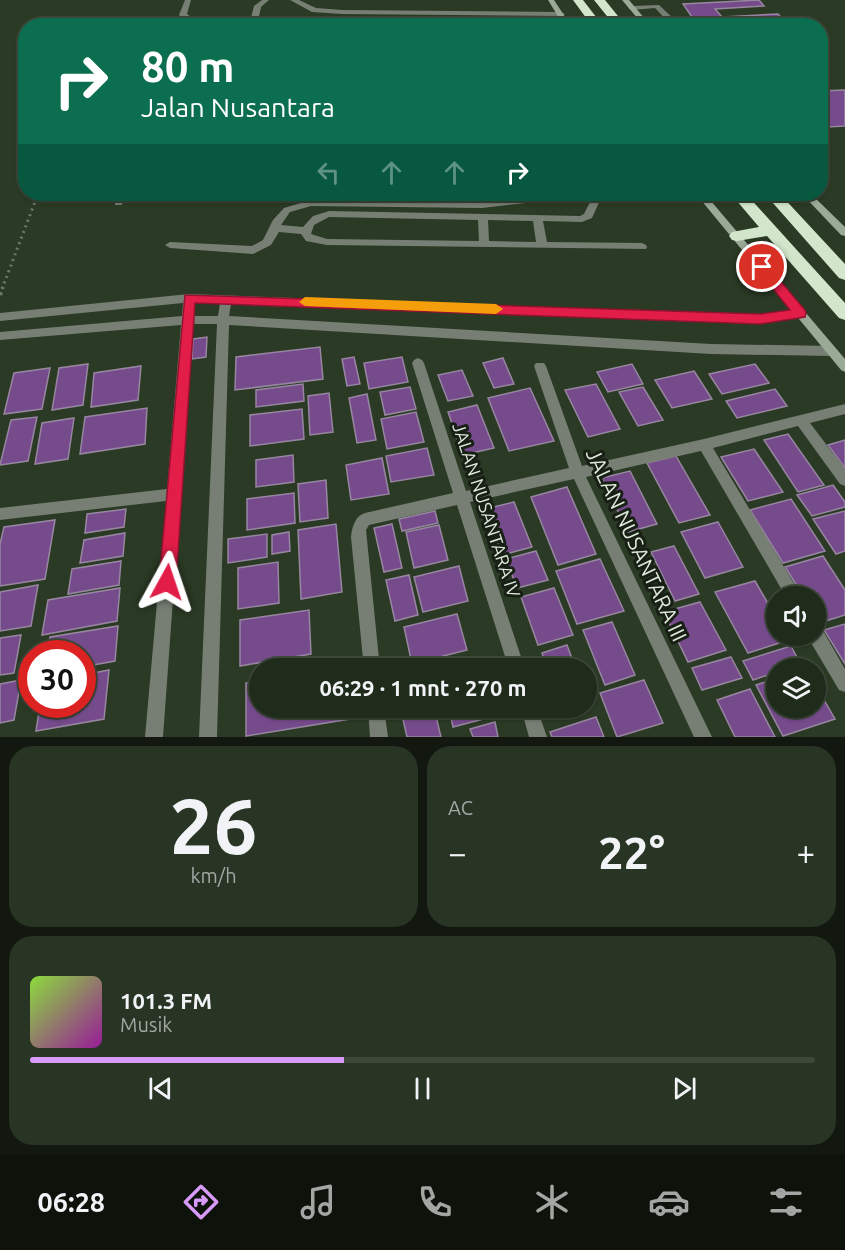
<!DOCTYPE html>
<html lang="id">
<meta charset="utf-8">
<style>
body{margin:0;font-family:Ubuntu,sans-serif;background:#283424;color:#f1f3f6;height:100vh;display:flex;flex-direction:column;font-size:22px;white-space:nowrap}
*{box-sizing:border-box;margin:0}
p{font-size:20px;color:#a2a7a3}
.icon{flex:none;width:33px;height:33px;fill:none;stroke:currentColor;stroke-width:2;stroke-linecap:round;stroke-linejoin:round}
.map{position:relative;height:737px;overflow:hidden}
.panel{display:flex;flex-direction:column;gap:9px;padding:9px;background:#12180f;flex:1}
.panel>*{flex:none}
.guide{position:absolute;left:18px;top:18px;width:810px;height:183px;border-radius:24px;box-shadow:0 2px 4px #0004,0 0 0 2px #3d483a;background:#0b6e4f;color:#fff;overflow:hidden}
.fabs{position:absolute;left:766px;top:586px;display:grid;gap:12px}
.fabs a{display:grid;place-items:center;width:60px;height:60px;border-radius:50%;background:#202c1b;box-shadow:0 2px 4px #0004,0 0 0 2px #3d483a;font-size:30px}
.speed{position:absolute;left:18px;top:640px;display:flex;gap:12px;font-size:30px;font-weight:700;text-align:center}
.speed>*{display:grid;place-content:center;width:78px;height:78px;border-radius:50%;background:#202c1b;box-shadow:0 2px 4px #0004,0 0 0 2px #3d483a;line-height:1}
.speed .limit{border:9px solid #d22;background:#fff;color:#111}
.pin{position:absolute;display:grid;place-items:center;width:51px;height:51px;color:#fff;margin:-26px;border:3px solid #fff;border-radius:50%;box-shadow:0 2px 6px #0007}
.me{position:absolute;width:66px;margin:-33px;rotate:5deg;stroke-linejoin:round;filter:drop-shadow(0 0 4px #0008)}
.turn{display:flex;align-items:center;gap:21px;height:126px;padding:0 24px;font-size:27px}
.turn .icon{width:78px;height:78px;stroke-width:2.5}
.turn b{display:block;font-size:42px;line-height:51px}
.lanes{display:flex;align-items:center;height:57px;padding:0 24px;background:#0003;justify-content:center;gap:30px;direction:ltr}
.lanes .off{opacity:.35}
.big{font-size:45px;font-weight:600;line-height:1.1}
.panel .widget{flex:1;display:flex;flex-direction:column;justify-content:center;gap:9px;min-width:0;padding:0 21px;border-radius:24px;background:#283424}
.panel .dial{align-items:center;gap:0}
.dial b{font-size:78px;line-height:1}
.song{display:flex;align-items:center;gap:18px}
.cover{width:72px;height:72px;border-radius:9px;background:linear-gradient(135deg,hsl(90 70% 55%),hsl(300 70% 35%))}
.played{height:6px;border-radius:3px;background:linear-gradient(90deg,#d89af8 40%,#3d483a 40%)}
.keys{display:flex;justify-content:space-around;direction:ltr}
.heat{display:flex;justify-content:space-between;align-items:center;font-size:33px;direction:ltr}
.panel .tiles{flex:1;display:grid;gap:9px;grid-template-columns:1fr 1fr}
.widget:last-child{grid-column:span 2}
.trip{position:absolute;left:249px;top:658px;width:348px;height:60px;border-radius:30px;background:#202c1b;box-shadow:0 2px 4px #0004,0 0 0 2px #3d483a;font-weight:600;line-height:60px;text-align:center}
.dock{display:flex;height:96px;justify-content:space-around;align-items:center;background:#0d120b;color:#a2a7a3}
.dock .icon{width:42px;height:42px}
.dock .current{color:#d89af8}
.dock b{font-size:27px;color:#f1f3f6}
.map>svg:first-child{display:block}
.building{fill:#764b8c;stroke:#9786a0;stroke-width:1.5}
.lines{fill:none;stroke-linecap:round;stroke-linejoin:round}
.path-far1{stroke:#6c7a67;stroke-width:3;stroke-dasharray:2 4;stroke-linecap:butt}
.path{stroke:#6c7a67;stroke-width:4;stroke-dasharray:3 4.5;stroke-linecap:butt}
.lane{fill:#777f74;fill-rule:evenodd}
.street{fill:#777f74;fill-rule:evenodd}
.secondary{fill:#9ba997;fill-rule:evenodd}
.highway{fill:#d1e6ca;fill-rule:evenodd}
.route{fill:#e11d48;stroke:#92132f;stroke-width:1.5}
.slow{fill:#f59e0b}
.labels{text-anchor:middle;stroke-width:6;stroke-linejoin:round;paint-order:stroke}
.street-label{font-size:18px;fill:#dfe9db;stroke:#181f15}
.near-street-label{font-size:21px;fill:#dfe9db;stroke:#181f15}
</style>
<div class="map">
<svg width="845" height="737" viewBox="0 0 845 737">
<rect width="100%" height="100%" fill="#2a3a24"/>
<path class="building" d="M759 0 764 6 715 9 722 17 778 14 785 22 698 26 683 4Z
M845 90V126L828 127 820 115V91Z
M289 194H487V203L288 201Z
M207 337 206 357 192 359 193 339Z
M320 347 323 379 235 390 236 357Z
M354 357 360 384 347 386 342 359Z
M402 357 408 382 369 389 364 363Z
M503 358 514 384 494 388 483 363Z
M88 364 83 405 52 410 59 368Z
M632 364 643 384 608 392 597 372Z
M755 364 769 383 722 394 709 374Z
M141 366 138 400 91 407 94 373Z
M50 368 42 409 4 414 14 373Z
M462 370 473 396 448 401 438 375Z
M694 371 712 399 672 408 655 380Z
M303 384 304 401 256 407V390Z
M596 384 620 429 588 437 565 390Z
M410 387 416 409 385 415 380 392Z
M643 387 663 420 638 426 619 392Z
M530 388 554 441 509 451 488 398Z
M775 389 787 406 737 418 726 401Z
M329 393 333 432 310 435 308 396Z
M367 394 376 440 357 443 349 398Z
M477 405 494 448 463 455 448 412Z
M147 408 145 444 80 454 85 417Z
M302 409 304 439 250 446V415Z
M416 412 424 442 387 449 381 419Z
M37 417 28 461 0 465 11 420Z
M74 418 68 459 35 464 42 423Z
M788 434 824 485 798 492 764 440Z
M845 440V468L828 445Z
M427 448 434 475 391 482 386 456Z
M754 449 783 492 748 501 721 457Z
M293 455 294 482 256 487V460Z
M676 456 710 515 679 523 647 463Z
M382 458 389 494 351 500 346 465Z
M630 471 657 524 628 532 602 478Z
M326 480 328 518 300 522 298 484Z
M833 485 845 502V507L812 516 797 495Z
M567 487 596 554 558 565 531 497Z
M294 493 295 523 247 530V499Z
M791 499 825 551 783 563 750 510Z
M514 502 532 547 502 555 485 509Z
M126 509 124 527 85 533 87 514Z
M435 511 438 523 402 531 399 519Z
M845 511V551L836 554 813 519Z
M55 520 45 579 0 586V544L4 527Z
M718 522 743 567 705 578 681 532Z
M336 524 342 592 301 599 298 530Z
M392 524 402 568 384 572 374 528Z
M439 525 448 560 414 568 406 532Z
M289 532 290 551 272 554V535Z
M125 533 123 556 80 563 84 540Z
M267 534V557L228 563V539Z
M674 546 699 594 675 601 651 552Z
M536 551 548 580 517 588 506 559Z
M823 556 845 590V615L819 623 816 617V597H804L785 567Z
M600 559 624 611 577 624 556 571Z
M121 561 119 585 68 594 72 569Z
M278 562 279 603 238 609V568Z
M459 566 468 601 423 612 414 577Z
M409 575 418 615 395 621 386 580Z
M755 581 777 619V636H787L789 640 748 653 715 592Z
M38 585 31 626 0 631V592Z
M120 588 117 621 42 635 48 600Z
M554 588 573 635 538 645 521 597Z
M700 602 726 650 688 662 664 612Z
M309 610 311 654 240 666V620Z
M457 614 467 650 412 664 404 627Z
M612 622 635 675 605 685 583 630Z
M845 624V664L824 630Z
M118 626 115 661 82 667V654H47L50 637Z
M21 635 14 673 0 675V638Z
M567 645 576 669H547L542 653Z
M791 646 801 665 787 669H777V672L753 680 743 661Z
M731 657 742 678 702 690 692 668Z
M475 660 478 669H441Z
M109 670 104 719 36 731 40 705H82V675Z
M777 678V708H816V686L835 719 783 736 756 685Z
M21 680 14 720 0 723V684Z
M644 680 663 723 617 737 600 693Z
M260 681V708H355L356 718 246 736V683Z
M750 689 775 737H735L717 700Z
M426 708H434L441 737H407L402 715Z
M449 708H488L491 717 453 727Z
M596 717 604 737H552L550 732Z
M495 722 498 737H473L470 729Z"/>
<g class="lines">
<path class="path-far1" d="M2 289 38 194"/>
<path class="path" d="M0 295 3 287"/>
<path class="lane" d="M185 0H191L187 14C201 25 217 20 232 26 214 26 194 29 179 15Z
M262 0H269L261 7 257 26H249L254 6Z
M290 0H299L316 8 342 10 561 12 565 14 561 16 342 14 312 12Z
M659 5 677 22V26H669L670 24 655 8 632 10 628 8 632 6Z
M124 194H134L121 205H115V201Z
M558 194 563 197 561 199 482 208 311 206 290 212 281 225 303 227 313 216 329 211 580 216 584 214 593 196 596 195 601 198 592 218 582 222 543 221 547 242 642 243 646 245 647 247 646 249 327 245 306 241 301 234 279 232 271 245 253 254 170 248 165 245 170 242 252 246 263 240 273 220 284 208 311 200 482 202ZM329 217 478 220 479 241 327 239 311 234 314 225ZM488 220 533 221 536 242 489 241Z"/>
<path class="street" d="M189 294 761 315 800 309 806 313 804 316 761 323 231 304 229 316 711 344 832 346 838 351 832 356 711 354 229 325 217 737H199L217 324H193L163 737H145L166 501 0 520V508L167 489 181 325 0 340V332L182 316 183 303 0 321V313ZM194 302 220 303 218 316H193Z
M418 358 422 360 424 363 466 491 569 468 534 366 536 363H544L546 366 582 466 704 439 845 404V414L810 423 845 469V486L840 484 798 426 713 448 802 597H786L701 451 586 477 712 737H694L574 479 470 502 525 669H509L457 505 369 525 366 530 380 669H364L351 537C352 527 355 516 365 513L453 493 412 363 414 360Z
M816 627 822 629 845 669V692L839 690 810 641 809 636H816Z
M368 708H384L388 737H370Z
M521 708H537L547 737H529Z"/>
<path class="secondary" d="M548 0H554L571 26H564Z
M622 0H629L651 26H644Z
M696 194H705L845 359V372L841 370Z
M802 194H811L845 227V236L841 235Z"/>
<path class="highway" d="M573 0H583L603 26H592Z
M594 0H605L626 26H615Z
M731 194H746L845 303V320L839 318 767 236 737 241 732 240 729 236 732 232 759 227Z
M765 194H780L845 264V280L839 278Z"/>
</g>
<path class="route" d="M762 263 766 264 805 310 806 313 805 317 760 324 195 303 176 582 173 588 167 590 161 588 159 582 185 295 760 314 790 310 758 270V264Z"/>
<path class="slow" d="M305 297 496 304 503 309 496 314 305 306 299 302Z"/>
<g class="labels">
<g class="street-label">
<text transform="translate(486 510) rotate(72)" y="6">JALAN NUSANTARA IV</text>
</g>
<g class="near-street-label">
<text transform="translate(636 545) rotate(65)" y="7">JALAN NUSANTARA III</text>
</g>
</g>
</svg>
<div class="fabs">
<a><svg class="icon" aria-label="sound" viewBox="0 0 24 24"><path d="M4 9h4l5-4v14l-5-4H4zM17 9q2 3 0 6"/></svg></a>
<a><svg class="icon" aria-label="layers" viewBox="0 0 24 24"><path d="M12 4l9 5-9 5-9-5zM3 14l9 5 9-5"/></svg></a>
</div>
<div class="speed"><div class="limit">30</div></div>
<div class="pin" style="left:762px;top:267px;background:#d93025"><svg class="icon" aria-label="arrive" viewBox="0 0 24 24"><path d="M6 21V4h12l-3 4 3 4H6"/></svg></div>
<svg class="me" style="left:167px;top:582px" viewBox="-20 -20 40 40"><path d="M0-17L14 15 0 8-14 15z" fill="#e11d48" stroke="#fff" stroke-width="4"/></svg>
<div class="trip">06:29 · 1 mnt · 270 m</div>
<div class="guide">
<div class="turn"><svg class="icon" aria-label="right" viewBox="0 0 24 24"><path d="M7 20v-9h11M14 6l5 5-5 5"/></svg><div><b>80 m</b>Jalan Nusantara</div></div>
<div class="lanes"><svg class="icon off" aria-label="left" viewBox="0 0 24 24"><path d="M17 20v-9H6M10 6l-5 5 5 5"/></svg><svg class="icon off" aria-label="ahead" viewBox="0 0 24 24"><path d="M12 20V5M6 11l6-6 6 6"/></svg><svg class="icon off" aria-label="ahead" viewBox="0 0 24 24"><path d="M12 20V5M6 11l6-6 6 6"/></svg><svg class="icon" aria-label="right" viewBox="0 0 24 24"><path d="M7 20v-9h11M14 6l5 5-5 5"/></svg></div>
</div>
</div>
<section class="panel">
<div class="tiles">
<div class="widget dial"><b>26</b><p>km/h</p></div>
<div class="widget"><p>AC</p>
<div class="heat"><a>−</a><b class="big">22°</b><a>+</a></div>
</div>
<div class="widget">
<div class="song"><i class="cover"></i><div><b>101.3 FM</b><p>Musik</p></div></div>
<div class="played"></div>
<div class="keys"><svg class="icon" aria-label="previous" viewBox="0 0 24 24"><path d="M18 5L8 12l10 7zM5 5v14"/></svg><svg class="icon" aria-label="pause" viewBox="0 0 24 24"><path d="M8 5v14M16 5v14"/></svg><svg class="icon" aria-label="next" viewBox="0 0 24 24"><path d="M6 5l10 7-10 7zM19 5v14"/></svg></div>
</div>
</div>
</section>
<nav class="dock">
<b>06:28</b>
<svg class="icon current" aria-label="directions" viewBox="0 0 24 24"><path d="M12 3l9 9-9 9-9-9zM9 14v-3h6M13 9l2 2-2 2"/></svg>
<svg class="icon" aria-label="music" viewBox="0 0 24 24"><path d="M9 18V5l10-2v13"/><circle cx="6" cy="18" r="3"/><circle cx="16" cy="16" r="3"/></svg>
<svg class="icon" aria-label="phone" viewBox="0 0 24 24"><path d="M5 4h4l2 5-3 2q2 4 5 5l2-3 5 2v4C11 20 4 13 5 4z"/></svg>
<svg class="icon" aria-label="climate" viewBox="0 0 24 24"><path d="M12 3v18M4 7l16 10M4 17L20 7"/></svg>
<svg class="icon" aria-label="car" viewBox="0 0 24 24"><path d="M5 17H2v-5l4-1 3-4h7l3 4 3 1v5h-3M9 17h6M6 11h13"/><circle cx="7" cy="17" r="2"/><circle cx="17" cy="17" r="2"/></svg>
<svg class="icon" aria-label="filters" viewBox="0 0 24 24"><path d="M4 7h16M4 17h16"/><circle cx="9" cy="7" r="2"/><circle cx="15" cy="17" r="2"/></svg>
</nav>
